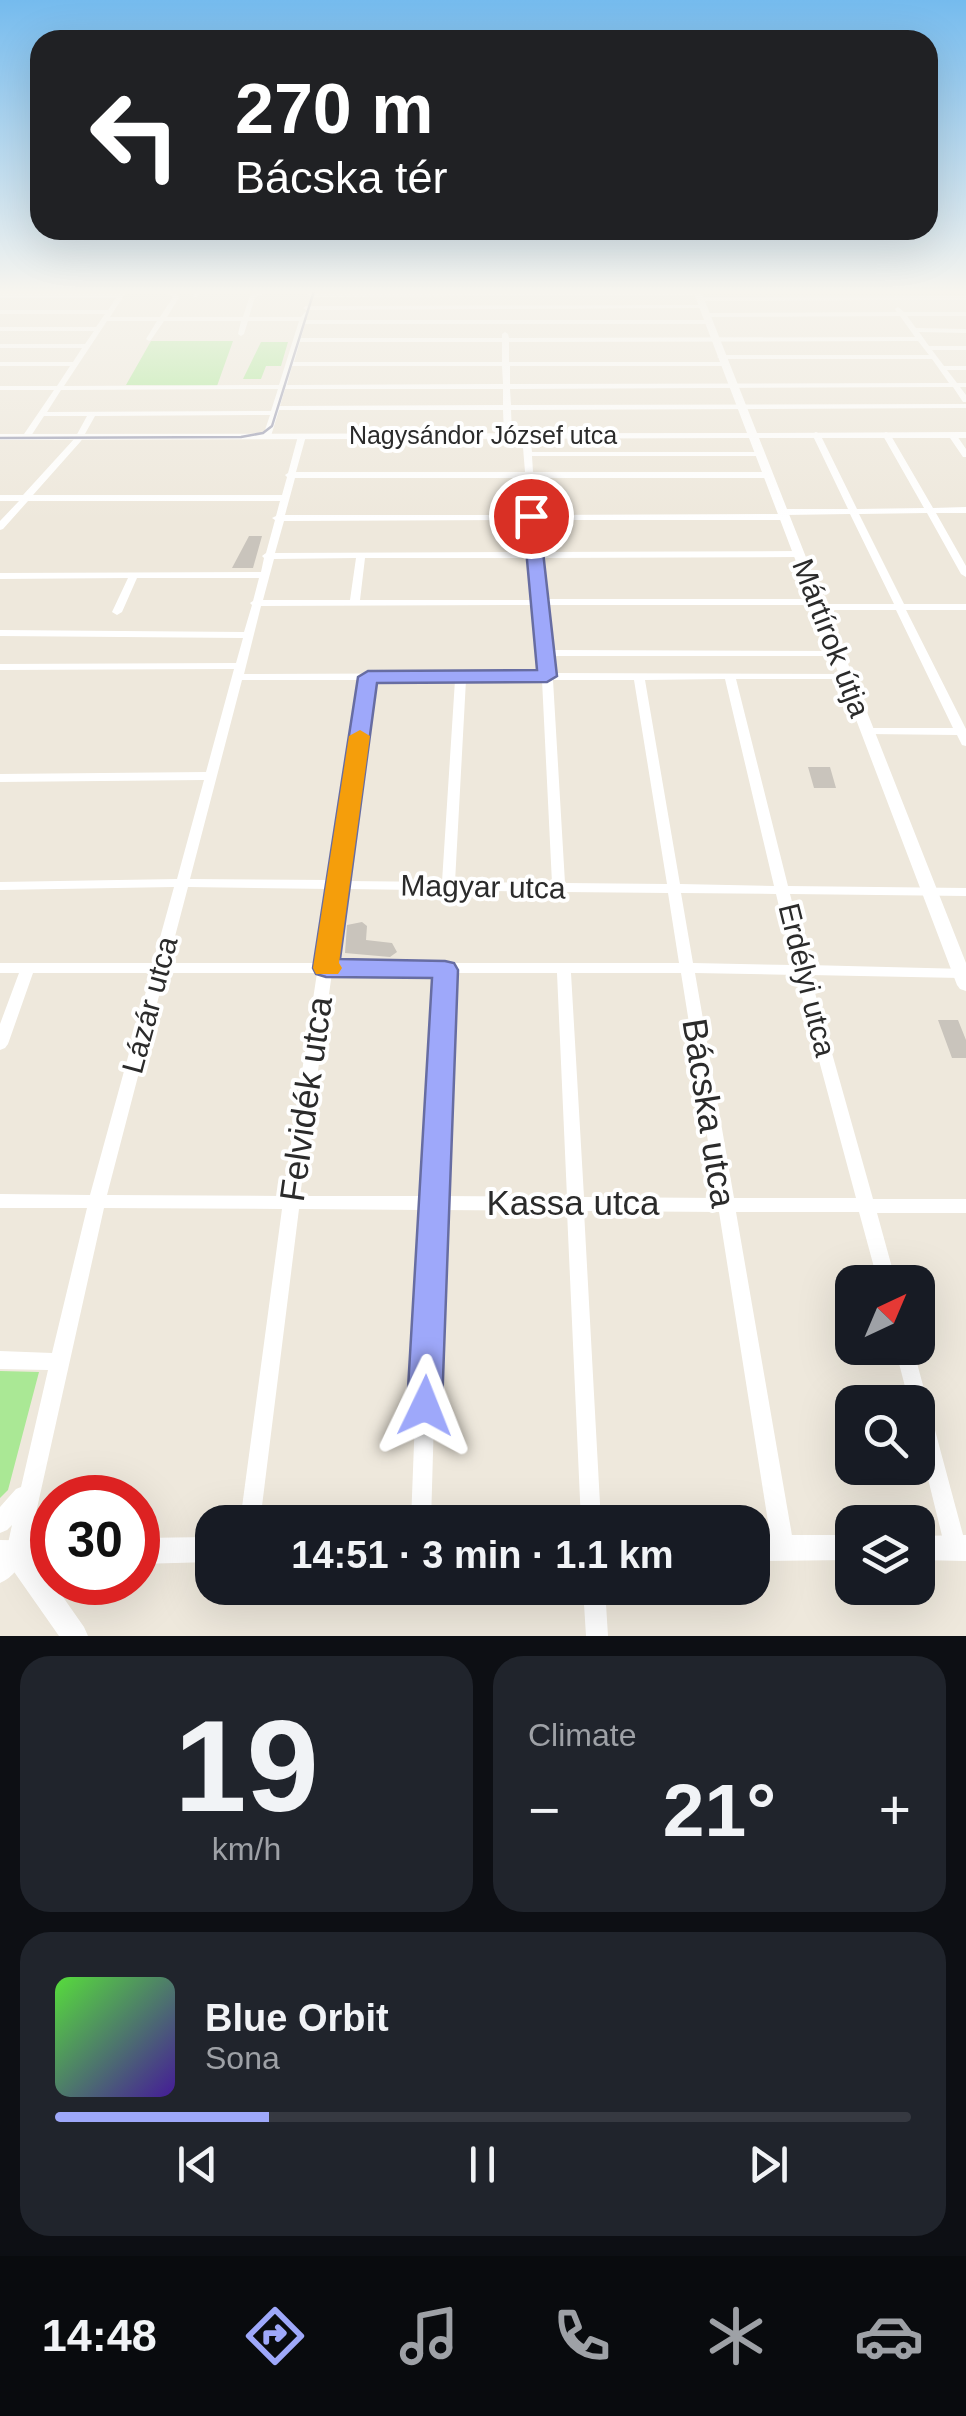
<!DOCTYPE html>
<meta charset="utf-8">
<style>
body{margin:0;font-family:Arial,sans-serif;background:#20242c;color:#f1f3f6;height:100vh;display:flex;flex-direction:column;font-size:38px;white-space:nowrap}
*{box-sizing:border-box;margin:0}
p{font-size:32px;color:#9ea1a6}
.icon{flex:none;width:55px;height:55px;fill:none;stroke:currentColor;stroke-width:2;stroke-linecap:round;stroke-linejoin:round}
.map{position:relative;height:1636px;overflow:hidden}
.panel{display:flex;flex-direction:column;gap:20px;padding:20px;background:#0d0f14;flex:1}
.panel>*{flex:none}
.hud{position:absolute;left:30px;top:30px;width:908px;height:210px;border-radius:30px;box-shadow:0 10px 40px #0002;background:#202124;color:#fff;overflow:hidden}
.needle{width:65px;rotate:44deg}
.controls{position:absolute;left:835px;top:1265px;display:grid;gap:20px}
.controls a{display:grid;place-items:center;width:100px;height:100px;border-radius:20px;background:#171b24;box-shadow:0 10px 40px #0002;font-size:50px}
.speed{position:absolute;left:30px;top:1475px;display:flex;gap:20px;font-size:50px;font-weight:700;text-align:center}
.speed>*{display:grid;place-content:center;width:130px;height:130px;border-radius:50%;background:#171b24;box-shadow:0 10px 40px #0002;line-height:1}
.speed .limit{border:15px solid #d22;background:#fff;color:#111}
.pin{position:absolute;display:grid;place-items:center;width:85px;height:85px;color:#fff;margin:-42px;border:5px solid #fff;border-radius:50%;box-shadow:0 2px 10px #0007}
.me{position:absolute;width:110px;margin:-55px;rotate:2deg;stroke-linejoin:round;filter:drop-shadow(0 0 8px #0008)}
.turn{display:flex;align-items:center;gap:35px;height:210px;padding:0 40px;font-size:45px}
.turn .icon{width:130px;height:130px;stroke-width:2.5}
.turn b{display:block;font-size:70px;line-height:85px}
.big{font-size:75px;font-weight:700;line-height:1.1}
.panel .card{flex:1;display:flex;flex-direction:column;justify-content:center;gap:15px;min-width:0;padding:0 35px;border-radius:30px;background:#20242c}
.panel .dial{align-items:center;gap:0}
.dial b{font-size:130px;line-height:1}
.song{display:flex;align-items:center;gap:30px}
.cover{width:120px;height:120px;border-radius:15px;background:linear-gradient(135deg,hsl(110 70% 55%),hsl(260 70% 35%))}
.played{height:10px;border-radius:5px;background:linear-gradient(90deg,#9ea8fa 25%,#363941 25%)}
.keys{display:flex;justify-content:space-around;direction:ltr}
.heat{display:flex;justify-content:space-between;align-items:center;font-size:55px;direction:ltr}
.panel .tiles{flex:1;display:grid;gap:20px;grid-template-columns:1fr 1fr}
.card:last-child{grid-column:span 2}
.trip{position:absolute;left:195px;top:1505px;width:575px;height:100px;border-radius:30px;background:#171b24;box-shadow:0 10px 40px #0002;font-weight:700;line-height:100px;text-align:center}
.tab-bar{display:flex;height:160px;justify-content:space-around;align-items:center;background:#090b0e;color:#9ea1a6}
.tab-bar .icon{width:70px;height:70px}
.tab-bar .current{color:#9ea8fa}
.tab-bar b{font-size:45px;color:#f1f3f6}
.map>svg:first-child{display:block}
.green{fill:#aae895}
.building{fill:#c9c4bc}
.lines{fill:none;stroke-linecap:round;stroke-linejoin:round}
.minor{fill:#fff;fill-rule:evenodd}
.tertiary{fill:#fff;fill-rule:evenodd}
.tram{stroke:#9ea0b7;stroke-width:2.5}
.route{fill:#9ea8fa;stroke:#676da2;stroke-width:2.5}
.slow{fill:#f59e0b}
.labels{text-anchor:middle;stroke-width:8;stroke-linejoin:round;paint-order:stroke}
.far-street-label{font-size:25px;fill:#2b2b2b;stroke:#fff}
.street-label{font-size:30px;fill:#2b2b2b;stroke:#fff}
.near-street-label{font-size:35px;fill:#2b2b2b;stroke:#fff}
</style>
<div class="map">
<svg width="966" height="1636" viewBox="0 0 966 1636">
<rect width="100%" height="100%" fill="#eee8dc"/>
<path class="green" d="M151 341H233L217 386 126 385Z
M261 342H288L281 366H266L261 379H243Z
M0 1371 39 1372 8 1490 0 1498Z"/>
<path class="building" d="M249 536H262L253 568H232Z
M808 767H830L836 788H814Z
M362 922 367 926 366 940 392 943 397 952 390 957 345 953 347 925Z
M938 1020H958L966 1040V1058H952Z"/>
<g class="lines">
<path class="minor" d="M121 291H127L110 317H160L173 297 162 291H171L180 296 167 317H243L250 295 261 291H272L255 297 249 317H301L305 312 308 314 306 320H708L711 322 708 324H305L301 338H502V334L505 332 508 334 509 338 915 337 900 316 706 317 703 315 706 313 897 312 895 309 898 307 904 312H966V316H907L916 328 966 329V333L919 332 929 346H966V350H932L944 366H966V370H947L957 383H966V387H960L966 395V402H963L953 387 510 389 511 405 966 404V408L511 410 512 435 508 437 504 435 503 410H279L271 436 267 438 263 436 270 415 95 416 81 441 33 495H282L287 477 285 475 288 473 298 436 302 434 306 436 296 472H525L522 435 526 433 530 435 532 452H760L764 454 760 456H532L533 472H768L772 475 768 478H534L537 515 782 514 779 512 783 509H848L812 434 816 432 820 434 857 509 924 508 882 434 886 432 890 434 933 508 966 507V513H936L966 566V577L961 574 927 513 859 514 904 604H966V610H906L966 729V746L962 745 957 735 868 734 862 731 868 728H953L896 610H819L815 609V605H546L550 650 841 651V655L837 656H551L552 673 849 674 850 676 845 679H736L788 886 966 888V896L790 894 808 965 966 969V977L961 978 810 975 873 1199H966V1213H877L896 1282H878L859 1212H736L794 1547 790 1554 783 1558 776 1554 772 1547 719 1212 584 1211 601 1522H581L567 1211 440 1210 431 1522H411L423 1210 299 1209 260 1522H240L282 1209 104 1208 27 1553C22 1565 12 1578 0 1583V1556L7 1548 12 1525 7 1530 0 1533V1507L16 1489 21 1487 48 1370 0 1369V1351L52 1353 87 1208H0V1194L90 1195 151 973H33L8 1044 5 1048 0 1050V1024L19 973H0V963H153L174 887 0 890V882L177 879 204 780 0 782V774L206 772 234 669 0 670V664L236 663 243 638 0 636V630L244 632 252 605 250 603 253 601 259 578H137L122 612 117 615 112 612 128 578 0 579V573L261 572 264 558 262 556 266 553 275 520 272 518 276 516 280 501H28L3 529 0 530V521L19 501H0V495H23L75 438 87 416H44L29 439H23L22 437 54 390H0V386H57L70 366H0V362H73L82 348H0V344H85L94 331H0V327H96L105 314H0V310H108L116 298H0V294H119ZM107 321H157L146 339 149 341 151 340 164 321H241L238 334 241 336 244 334 248 321H299L279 385 64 386ZM918 341 929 355H721L717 357 721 359H932L949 383 510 384V366H723L727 364 723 362H509V342ZM300 342H502V362H294ZM292 366H502L503 384 287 385ZM278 389 271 411 47 412 61 390ZM285 389H503V405L280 406ZM295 478H525L528 515H285ZM850 514 894 604H821V600L817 599H545L541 558 798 557 803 554 798 551 541 552 538 520H784L788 517 785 515ZM529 520 532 552 275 553 284 521ZM356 558 350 600H263L274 559ZM365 558H532L535 600H360ZM536 605 541 673 244 674 261 606ZM725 679 774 886 680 884 645 680ZM242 680H362L332 880 190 879ZM373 680H455L442 882 345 881ZM466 680H542L552 883 455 882ZM553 680H634L667 884 565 883ZM188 887 330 889 319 963H168ZM344 889 554 892 559 893 564 892 668 893 679 963H333ZM681 893 776 894 793 965 693 963ZM165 973H317L283 1196 107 1195ZM332 973H438L423 1196H300ZM452 973H557L567 1197 440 1196ZM571 973H681L717 1198 584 1197ZM695 973 796 975 856 1198H734Z
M196 291H202L197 297H193Z
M698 292 700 295 310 297 307 295 310 293Z
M966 296V300L700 301 697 299 700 297Z
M703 305 706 307 705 308 306 310 303 308 306 306Z
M949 433H955L966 449V457H963L948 435Z
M895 1348H913L966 1546 963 1555 956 1559 949 1555 945 1548 918 1438V1402H909Z
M583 1588H605L608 1636H586Z"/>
<path class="tertiary" d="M693 291H701L757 433 966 432V438H759L966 963V991L960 989 957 985 749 438 0 440V434L747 433Z
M752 1535H852V1560L752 1561Z
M966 1535V1561L918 1560V1536Z
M138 1538 212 1537V1562L138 1564Z
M0 1540 52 1541V1582H58L56 1587 84 1627 88 1636H59L10 1566H0Z"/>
<path class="tram" d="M0 438 241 437 263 433 272 426 314 291"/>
</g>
<linearGradient id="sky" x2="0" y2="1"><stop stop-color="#75bbee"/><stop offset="0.56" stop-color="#f7f5ef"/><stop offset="1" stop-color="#f7f5ef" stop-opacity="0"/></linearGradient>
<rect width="966" height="520" fill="url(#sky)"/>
<path class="route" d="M531 511 539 516 557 676 547 682 377 683 340 959 445 961 454 963 458 970 442 1406 437 1417 425 1422 412 1417 407 1406 432 978 326 977 316 974 313 968 358 677 368 671 537 670 523 516Z"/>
<path class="slow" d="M360 730 370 736 339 963 342 968 338 974H316L313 968 349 736Z"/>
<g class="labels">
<g class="far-street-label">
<text x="483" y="444">Nagysándor József utca</text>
</g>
<g class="street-label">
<text transform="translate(831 638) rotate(69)" y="10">Mártírok útja</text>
<text transform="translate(483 887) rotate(1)" y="10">Magyar utca</text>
<text transform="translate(807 980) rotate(76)" y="10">Erdélyi utca</text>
<text transform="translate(150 1005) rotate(-75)" y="10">Lázár utca</text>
</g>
<g class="near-street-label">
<text transform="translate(306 1099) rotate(-82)" y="12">Felvidék utca</text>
<text transform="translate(709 1113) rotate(81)" y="12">Bácska utca</text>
<text x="573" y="1215">Kassa utca</text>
</g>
</g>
</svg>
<div class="controls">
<a><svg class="needle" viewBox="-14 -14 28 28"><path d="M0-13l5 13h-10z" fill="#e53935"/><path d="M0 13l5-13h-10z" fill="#9ea1a6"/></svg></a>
<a><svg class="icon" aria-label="search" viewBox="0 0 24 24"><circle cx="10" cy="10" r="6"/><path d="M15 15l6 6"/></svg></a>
<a><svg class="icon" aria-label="layers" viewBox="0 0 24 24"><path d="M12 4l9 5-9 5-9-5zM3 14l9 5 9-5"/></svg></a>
</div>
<div class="speed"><div class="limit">30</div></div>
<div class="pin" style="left:531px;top:516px;background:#d93025"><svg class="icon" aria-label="arrive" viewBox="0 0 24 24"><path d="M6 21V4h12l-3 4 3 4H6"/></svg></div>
<svg class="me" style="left:425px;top:1406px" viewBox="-20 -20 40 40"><path d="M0-17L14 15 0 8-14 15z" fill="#9ea8fa" stroke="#fff" stroke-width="4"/></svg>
<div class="trip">14:51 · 3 min · 1.1 km</div>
<div class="hud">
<div class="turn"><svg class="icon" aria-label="left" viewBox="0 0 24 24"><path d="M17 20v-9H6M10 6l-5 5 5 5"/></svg><div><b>270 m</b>Bácska tér</div></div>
</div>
</div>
<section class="panel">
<div class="tiles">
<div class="card dial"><b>19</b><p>km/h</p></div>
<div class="card"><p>Climate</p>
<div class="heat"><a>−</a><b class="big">21°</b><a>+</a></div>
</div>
<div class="card">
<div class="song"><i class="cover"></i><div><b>Blue Orbit</b><p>Sona</p></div></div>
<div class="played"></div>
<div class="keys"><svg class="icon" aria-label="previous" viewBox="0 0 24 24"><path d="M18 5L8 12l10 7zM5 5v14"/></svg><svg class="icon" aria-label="pause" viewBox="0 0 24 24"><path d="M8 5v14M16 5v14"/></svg><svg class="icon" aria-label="next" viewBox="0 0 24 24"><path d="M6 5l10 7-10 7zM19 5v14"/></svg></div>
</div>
</div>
</section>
<nav class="tab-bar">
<b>14:48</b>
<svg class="icon current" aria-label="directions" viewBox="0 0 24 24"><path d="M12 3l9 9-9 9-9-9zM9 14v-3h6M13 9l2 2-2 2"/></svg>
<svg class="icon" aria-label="music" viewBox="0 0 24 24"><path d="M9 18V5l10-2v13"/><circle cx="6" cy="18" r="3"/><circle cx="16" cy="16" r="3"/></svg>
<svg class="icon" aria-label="phone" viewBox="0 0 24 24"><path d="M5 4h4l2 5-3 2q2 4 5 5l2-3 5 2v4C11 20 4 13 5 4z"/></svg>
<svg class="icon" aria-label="climate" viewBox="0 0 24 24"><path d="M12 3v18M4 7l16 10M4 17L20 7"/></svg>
<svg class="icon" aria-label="car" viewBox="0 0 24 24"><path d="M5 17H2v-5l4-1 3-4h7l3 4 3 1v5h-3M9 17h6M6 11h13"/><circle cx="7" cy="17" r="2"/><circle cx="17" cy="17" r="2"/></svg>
</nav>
